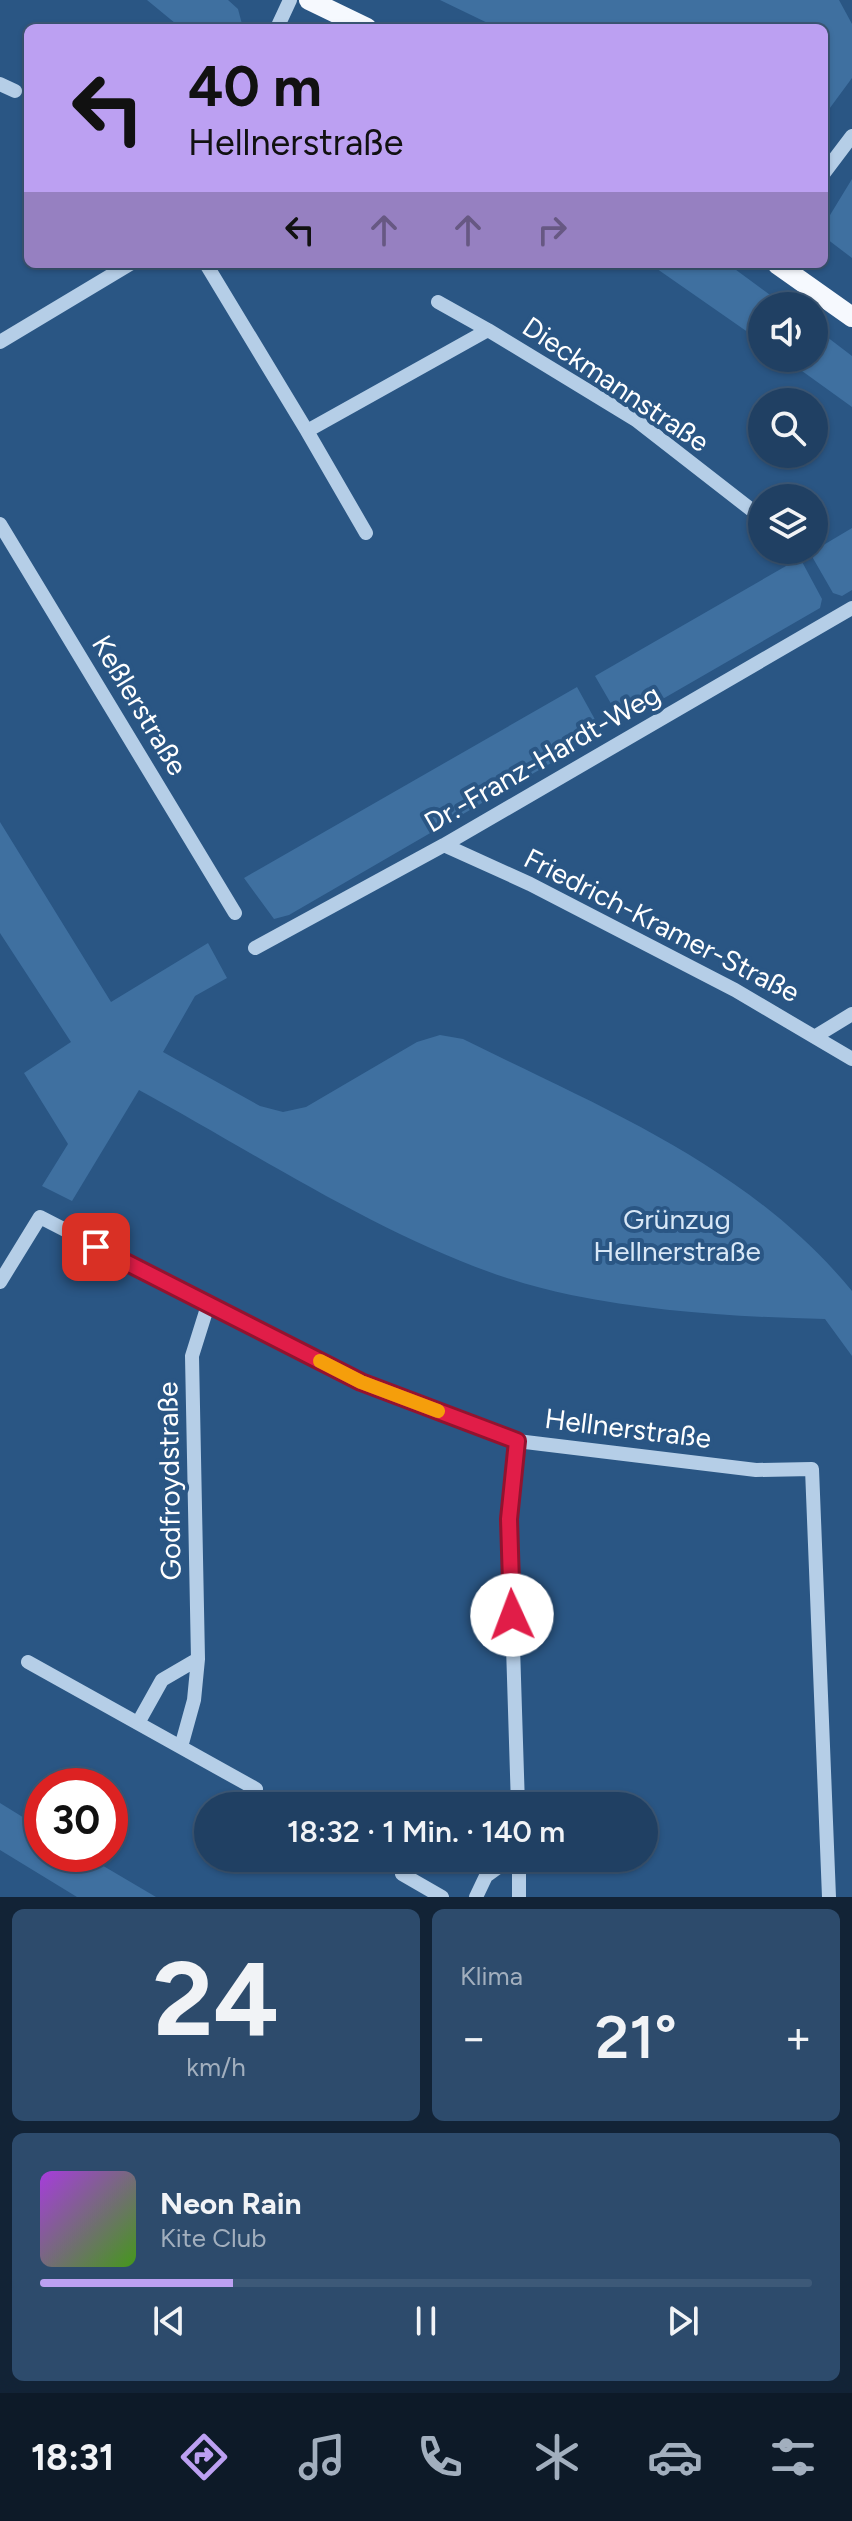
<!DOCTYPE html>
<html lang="de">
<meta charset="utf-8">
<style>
body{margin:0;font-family:Figtree,sans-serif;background:#2d4b6c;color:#f1f3f6;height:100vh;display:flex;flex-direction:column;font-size:30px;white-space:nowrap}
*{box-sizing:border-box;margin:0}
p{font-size:26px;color:#a2afbe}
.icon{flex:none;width:44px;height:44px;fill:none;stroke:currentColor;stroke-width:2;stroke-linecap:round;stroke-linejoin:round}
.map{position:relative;height:1897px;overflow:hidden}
.panel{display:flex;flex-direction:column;gap:12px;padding:12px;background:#122336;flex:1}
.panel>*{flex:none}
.hud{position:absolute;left:24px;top:24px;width:804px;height:244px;border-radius:12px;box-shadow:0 2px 6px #0004,0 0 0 2px #3d5978;background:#bca0f2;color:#111;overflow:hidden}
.buttons{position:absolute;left:748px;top:292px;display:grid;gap:16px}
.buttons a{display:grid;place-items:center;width:80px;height:80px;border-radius:50%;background:#204063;box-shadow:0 2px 6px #0004,0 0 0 2px #3d5978;font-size:40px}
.speed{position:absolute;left:24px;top:1768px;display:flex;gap:16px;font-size:40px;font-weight:700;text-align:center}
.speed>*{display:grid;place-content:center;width:104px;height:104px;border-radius:50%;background:#204063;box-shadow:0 2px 6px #0004,0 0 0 2px #3d5978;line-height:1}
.speed .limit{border:12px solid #d22;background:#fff;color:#111}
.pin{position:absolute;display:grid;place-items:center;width:68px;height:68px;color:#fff;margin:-34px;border-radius:16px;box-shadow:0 4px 12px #0006}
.me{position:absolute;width:88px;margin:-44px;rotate:358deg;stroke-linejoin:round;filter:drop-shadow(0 0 6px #0008)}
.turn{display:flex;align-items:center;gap:28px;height:168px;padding:0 32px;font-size:36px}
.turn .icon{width:104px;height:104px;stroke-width:2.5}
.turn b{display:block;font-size:56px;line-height:68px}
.lanes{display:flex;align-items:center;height:76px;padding:0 32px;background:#0003;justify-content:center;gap:40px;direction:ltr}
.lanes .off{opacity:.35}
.big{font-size:60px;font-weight:600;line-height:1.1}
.panel .card{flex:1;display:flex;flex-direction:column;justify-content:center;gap:12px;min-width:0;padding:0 28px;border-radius:12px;background:#2d4b6c}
.panel .dial{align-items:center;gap:0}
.dial b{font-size:104px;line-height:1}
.song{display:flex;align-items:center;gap:24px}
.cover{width:96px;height:96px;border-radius:12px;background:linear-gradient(135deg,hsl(280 70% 55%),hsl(100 70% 35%))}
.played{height:8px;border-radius:4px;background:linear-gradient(90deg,#bca0f2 25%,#3d5978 25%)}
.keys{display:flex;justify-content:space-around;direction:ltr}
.heat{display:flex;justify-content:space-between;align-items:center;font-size:44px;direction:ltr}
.panel .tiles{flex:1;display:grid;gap:12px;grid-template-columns:1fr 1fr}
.card:last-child{grid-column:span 2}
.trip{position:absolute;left:194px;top:1792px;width:464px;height:80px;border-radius:40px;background:#204063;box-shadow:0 2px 6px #0004,0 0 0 2px #3d5978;font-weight:600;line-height:80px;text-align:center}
.menu{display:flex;height:128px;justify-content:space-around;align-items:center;background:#0d1a28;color:#a2afbe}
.menu .icon{width:56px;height:56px}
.menu .on{color:#bca0f2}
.menu b{font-size:36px;color:#f1f3f6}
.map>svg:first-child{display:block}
.green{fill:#3f70a0}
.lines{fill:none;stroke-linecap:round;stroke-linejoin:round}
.minor{stroke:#b5cee7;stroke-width:14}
.major{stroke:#f6f9fe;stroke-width:20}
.route-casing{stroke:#92132f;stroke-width:20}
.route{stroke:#e11d48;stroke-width:14}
.slow{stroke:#f59e0b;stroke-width:14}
.labels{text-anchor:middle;stroke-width:8;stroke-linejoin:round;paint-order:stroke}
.street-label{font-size:28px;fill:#fff;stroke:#2a5684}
.park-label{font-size:28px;fill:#d8e7f6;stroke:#2a5684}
</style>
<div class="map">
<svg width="852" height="1897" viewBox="0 0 852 1897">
<rect width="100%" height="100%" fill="#2a5684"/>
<path class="green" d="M147 0H228L238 9 243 28H181Z
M440 0H839L852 24V78L824 116V28H498Z
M852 179V258L827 239V220Z
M650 264H728L785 306H762V342Z
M814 327 852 356V407L784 358H814Z
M852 528V590L842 596 833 593 810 553Z
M800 558 822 599 820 608 628 719 617 714 595 676Z
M577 687 598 725 596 737 289 915 274 919 244 878Z
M0 822 111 1002 208 943 227 978 195 996 163 1052 260 1106 283 1112 306 1107 417 1042 440 1035 463 1039C604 1109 749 1166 852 1291V1356L825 1319C739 1317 655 1312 571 1295 424 1266 270 1161 139 1090L72 1201 42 1186 68 1144 24 1073 71 1042 0 933Z
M0 1803 42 1829V1854H83L156 1897H77L0 1850Z"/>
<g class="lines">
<path class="minor" d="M277 28 290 0
M0 84 15 91
M824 173 852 136
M206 264 307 431 488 330 636 420 753 511
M438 302 488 330
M0 342 130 264
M307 431 366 533
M0 524 235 913
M444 845 530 884 735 990 852 1059
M255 948 444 845 852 608
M816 1036 852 1014
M0 1282 40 1217 361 1382 517 1441 756 1470 812 1469 829 1897
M517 1441 509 1519 518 1806
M28 1662 256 1789
M138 1723 162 1680 198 1659
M181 1747 194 1700 198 1659 192 1356 208 1305
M402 1874 442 1897
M476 1897 486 1876 511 1858
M519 1897V1858"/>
<path class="major" d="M309 0 367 28
M777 264 852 317"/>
</g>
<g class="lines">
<defs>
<path id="route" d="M96 1247 361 1382 517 1441 509 1519 512 1615"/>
</defs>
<use href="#route" class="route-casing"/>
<use href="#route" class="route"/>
<path class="slow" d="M320 1361 361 1382 438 1411"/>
</g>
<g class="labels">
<g class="street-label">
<text transform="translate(616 384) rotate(34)" y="10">Dieckmannstraße</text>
<text transform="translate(140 705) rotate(59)" y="10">Keßlerstraße</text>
<text transform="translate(542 758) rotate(-30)" y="10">Dr.-Franz-Hardt-Weg</text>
<text transform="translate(662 925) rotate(27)" y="10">Friedrich-Kramer-Straße</text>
<text transform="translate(628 1428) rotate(7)" y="10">Hellnerstraße</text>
<text transform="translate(169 1481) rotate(-91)" y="10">Godfroydstraße</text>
</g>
<g class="park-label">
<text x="677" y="1229">Grünzug<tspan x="677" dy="32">Hellnerstraße</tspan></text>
</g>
</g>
</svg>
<div class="buttons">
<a><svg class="icon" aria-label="sound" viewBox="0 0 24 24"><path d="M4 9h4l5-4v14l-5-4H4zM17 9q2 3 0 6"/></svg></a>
<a><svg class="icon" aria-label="search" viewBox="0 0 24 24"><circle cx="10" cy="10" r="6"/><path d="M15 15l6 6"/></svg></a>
<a><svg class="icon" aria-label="layers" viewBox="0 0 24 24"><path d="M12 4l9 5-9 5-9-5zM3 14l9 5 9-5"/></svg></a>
</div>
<div class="speed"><div class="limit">30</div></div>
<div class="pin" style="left:96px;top:1247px;background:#d93025"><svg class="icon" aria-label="arrive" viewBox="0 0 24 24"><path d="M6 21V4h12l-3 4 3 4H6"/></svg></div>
<svg class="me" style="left:512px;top:1615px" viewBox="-20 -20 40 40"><circle r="19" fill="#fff"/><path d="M0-13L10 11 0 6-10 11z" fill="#e11d48"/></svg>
<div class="trip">18:32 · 1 Min. · 140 m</div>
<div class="hud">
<div class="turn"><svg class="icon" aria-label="left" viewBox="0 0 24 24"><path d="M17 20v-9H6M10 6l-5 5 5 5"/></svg><div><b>40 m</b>Hellnerstraße</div></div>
<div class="lanes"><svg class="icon" aria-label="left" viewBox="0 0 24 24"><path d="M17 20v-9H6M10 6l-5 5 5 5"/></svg><svg class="icon off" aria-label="ahead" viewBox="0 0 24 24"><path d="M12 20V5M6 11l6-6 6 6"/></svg><svg class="icon off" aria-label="ahead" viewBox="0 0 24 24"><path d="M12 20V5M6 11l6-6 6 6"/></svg><svg class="icon off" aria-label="right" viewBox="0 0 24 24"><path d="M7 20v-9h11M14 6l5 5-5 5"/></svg></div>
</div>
</div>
<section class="panel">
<div class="tiles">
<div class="card dial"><b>24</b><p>km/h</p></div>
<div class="card"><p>Klima</p>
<div class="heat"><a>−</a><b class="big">21°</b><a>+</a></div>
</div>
<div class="card">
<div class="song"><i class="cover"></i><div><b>Neon Rain</b><p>Kite Club</p></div></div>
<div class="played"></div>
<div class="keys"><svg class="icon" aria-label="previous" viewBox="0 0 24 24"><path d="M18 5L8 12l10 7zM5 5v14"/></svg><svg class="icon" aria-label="pause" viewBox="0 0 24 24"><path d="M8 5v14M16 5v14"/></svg><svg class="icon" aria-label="next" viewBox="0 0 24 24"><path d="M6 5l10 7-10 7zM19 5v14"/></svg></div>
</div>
</div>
</section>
<nav class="menu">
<b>18:31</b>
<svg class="icon on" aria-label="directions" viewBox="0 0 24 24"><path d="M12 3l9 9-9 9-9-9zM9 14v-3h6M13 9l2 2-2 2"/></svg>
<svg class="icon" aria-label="music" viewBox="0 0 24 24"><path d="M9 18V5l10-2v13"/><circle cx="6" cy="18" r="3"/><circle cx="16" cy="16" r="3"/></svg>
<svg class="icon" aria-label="phone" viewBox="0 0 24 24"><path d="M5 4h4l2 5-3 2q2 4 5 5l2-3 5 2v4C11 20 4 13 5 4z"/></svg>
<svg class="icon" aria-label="climate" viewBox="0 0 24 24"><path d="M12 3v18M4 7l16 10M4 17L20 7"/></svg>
<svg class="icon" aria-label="car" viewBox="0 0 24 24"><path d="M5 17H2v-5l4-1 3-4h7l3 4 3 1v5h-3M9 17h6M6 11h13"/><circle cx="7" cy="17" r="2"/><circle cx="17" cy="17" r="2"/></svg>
<svg class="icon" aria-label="filters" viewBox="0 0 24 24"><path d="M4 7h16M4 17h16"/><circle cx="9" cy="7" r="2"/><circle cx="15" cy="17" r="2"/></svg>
</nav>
